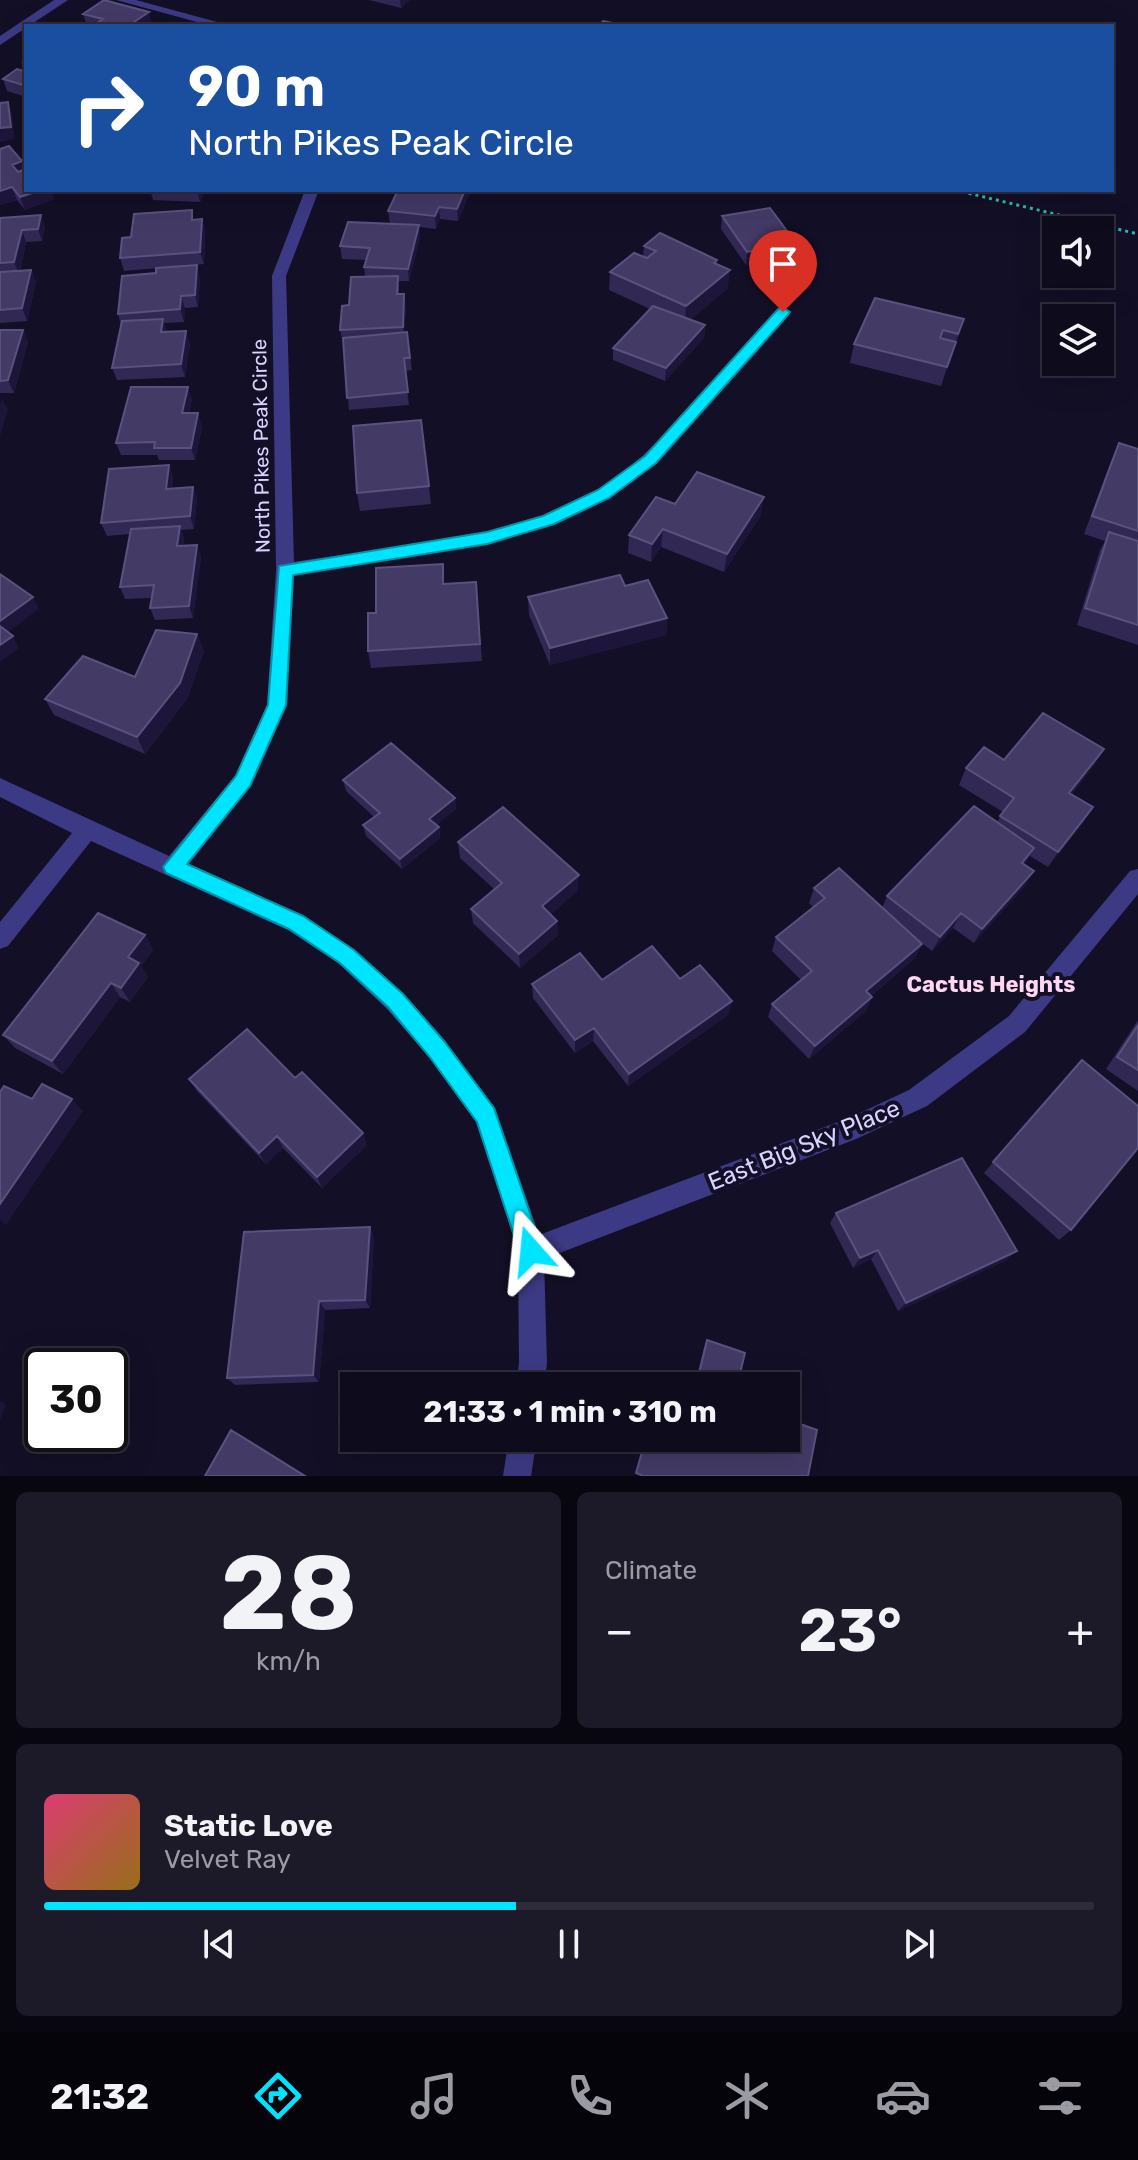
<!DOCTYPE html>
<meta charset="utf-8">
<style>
body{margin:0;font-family:Rubik,sans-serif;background:#1c1929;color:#f1f3f6;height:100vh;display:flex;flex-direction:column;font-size:30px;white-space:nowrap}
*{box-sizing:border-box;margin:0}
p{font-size:26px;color:#9b9ba3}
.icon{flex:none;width:44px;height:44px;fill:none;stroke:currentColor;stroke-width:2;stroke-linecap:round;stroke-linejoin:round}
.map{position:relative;height:1476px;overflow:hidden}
.drawer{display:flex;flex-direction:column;gap:16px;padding:16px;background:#08060f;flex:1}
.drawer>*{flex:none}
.guide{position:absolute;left:24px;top:24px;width:1090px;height:168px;border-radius:0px;box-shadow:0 8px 32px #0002,0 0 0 2px #2e2b3b;background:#1a4fa0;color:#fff;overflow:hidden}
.controls{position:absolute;left:1042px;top:216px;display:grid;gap:16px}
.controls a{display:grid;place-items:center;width:72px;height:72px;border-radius:0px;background:#0e0b1c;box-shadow:0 8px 32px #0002,0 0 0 2px #2e2b3b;font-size:40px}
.speed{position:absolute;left:24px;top:1348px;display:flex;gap:16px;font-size:40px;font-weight:700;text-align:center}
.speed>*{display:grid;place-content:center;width:104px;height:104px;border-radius:50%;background:#0e0b1c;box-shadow:0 8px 32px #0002,0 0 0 2px #2e2b3b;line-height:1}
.speed .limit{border:4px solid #111;border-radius:12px;background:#fff;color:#111}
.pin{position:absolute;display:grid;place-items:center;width:68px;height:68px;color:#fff;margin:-82px -34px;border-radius:50% 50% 50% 0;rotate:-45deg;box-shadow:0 0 8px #0007}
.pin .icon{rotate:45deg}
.me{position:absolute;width:88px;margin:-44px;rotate:342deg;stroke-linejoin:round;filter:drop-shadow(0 0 6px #0008)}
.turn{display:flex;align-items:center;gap:28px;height:168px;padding:0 32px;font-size:36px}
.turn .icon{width:104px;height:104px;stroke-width:2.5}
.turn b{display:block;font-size:56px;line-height:68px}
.big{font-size:60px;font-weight:700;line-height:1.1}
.drawer .card{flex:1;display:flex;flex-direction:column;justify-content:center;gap:12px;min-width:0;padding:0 28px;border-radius:12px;background:#1c1929}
.drawer .dial{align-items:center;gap:0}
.dial b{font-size:104px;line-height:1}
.song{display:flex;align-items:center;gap:24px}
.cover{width:96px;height:96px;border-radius:12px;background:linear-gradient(135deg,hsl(340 70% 55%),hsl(40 70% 35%))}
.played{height:8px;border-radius:4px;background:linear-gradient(90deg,#00e5ff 45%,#2e2b3b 45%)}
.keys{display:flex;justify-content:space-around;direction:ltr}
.heat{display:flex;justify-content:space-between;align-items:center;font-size:44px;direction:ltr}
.drawer .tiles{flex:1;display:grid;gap:16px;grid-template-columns:1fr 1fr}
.card:last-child{grid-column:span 2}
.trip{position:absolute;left:340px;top:1372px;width:460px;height:80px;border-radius:0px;background:#0e0b1c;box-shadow:0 8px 32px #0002,0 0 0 2px #2e2b3b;font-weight:700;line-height:80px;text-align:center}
.menu{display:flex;height:128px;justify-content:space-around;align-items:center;background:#06040b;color:#9b9ba3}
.menu .icon{width:56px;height:56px}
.menu .current{color:#00e5ff}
.menu b{font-size:36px;color:#f1f3f6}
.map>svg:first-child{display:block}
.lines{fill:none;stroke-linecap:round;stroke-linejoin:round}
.path{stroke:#2fb8b0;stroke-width:3;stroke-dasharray:3 4;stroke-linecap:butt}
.street{fill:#3d3a85;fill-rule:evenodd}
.wall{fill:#312854}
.shaded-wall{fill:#1d163a}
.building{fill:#433a66;stroke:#5a527e;stroke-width:2}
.route{fill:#00e5ff;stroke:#0095a6;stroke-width:2}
.labels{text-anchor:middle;stroke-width:8;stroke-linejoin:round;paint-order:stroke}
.street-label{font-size:20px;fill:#d9d4ff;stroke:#130f26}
.neighbourhood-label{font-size:22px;font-weight:bold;fill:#ffd6f0;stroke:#130f26}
.near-street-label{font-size:24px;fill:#d9d4ff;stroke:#130f26}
</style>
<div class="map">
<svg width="1138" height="1476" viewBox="0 0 1138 1476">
<rect width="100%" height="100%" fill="#130f26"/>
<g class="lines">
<path class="path" d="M955 190 1138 234"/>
<path class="street" d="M54 0H68L0 45V36Z
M116 0H136L232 26H212Z
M305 190H319L286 276 294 562C388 547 517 540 599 489 662 450 726 365 778 309L783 307 791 312 656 463 610 498 554 524 487 544 294 575 287 705 250 787 188 865 304 916 355 950 403 993 444 1040 495 1108 539 1235 851 1117 909 1090 1009 1016 1130 871 1138 869V894L1025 1032 927 1106 856 1139 544 1259 547 1363 544 1386H516L519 1363 518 1251 476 1122 428 1056 387 1009 339 964 288 930 91 841 8 946 0 949V922L72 833 0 797V778L169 856 235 776 267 705 276 570 272 276Z
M509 1438H537L531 1476H503Z"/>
</g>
<path class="wall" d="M369 0H410L401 8Z
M83 14 152 24 148 26H87Z
M26 59V97L7 91 3 79 24 70 21 62Z
M0 149 22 161 25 169 54 199 25 210 17 200 0 205Z
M150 190H205L200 202 153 200Z
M471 190 458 221 440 219 436 229 419 227 420 238 409 281H399V294L406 306 404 333 407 332 412 370 405 371 409 405 349 410 343 342 340 330 349 305 365 276 364 267 366 260 342 259 340 246 390 224 388 211Z
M41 215 45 228 42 241 26 242 20 271 31 270 36 282 27 321 0 323V218Z
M722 216 796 243 794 256 746 265 721 229Z
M195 219H202L205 231 204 264 124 271 120 258 131 237Z
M644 246 717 260V264L728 288 690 320 705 325 704 338 665 381 613 360V348L650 309 609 290 610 272 643 257Z
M200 278 198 307 185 308 184 322 164 323 167 332 186 331 190 344 185 377 117 380 112 368 121 325 118 314Z
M964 319 941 386 850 363 854 344Z
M23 330 28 342 14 393H0V331Z
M192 399 189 413 202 426 195 460H159L157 455H121L116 443Z
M421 420 431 504 360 511 357 493Z
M1119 443 1138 449V645L1077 625 1100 550 1105 541 1084 534 1111 461Z
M169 465 173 477 172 488 193 487 197 499 194 529 181 530 184 538 183 546 197 545 201 557 193 618 155 620 150 608 152 598 125 599 120 587 130 534 107 536 101 523Z
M675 504 761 515 724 572 661 547 651 562 628 553 629 535Z
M476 582 482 661 371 668 368 651 376 613 445 584Z
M625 586 667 618 666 635 550 665 529 615 528 597Z
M197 634 204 651 187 699 145 754 54 715 45 699 135 677Z
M1104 749 1094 765 1072 794 1093 807 1083 823 1048 867 1030 856 1024 865 1025 886 974 943 953 928 932 951 913 936 922 944 915 958 871 996 872 997 866 1011 809 1059 768 1017 772 1004 801 980 772 951 776 937 813 907 809 903 814 888 882 908 887 896 997 822 1003 812 959 785 966 768 1004 760Z
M343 780 455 798 456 809 436 825 439 827 440 838 402 869 366 836 363 825 374 817 346 791Z
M458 842 578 890 551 914 557 921 558 935 520 968 473 923 471 909 494 889 460 858Z
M145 935 153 950 141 966 148 977 130 1002 120 997 63 1074 15 1048 3 1035Z
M680 979 732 1001 728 1015 628 1086 593 1041 575 1053 533 998 532 984 602 980Z
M1138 1020V1091L1106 1069Z
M1082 1060 1071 1230 1059 1240 984 1173Z
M295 1078 367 1145 322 1188 283 1148 266 1164 197 1091 189 1079Z
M836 1213 1007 1260 898 1311 871 1259 853 1268 830 1223Z
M374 1237 370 1308 325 1310 319 1382 235 1385 227 1378Z
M707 1340 737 1386H694L704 1348Z"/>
<path class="shaded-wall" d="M400 0H410L401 8Z
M149 12 152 24 148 26H128Z
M8 102 12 114 15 139 0 142V128Z
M22 161 26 171 16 177 12 165Z
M12 187 17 200 0 205V191Z
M41 190H51L54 199 25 210 20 197Z
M197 190H205L200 202Z
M465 190H471L458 221 457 209Z
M439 207 440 219 436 229 435 216Z
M41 215 45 228 42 241 38 229Z
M202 219 205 231 204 264 200 252Z
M419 225 420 238 409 281 408 269Z
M22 230 26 242 19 274 14 262Z
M796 243 794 256 746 265 747 252Z
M197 265 200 278 198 307 195 295Z
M31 270 36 282 27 321 22 308Z
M730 270 728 288 685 325 686 306Z
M404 294 406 306 404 340 403 327Z
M181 296 185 308 184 322 180 309Z
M163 319 167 332H161Z
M964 319 951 361 941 386 947 367Z
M705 325 704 338 665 381 666 368Z
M23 330 28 342 14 393 8 380Z
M186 331 190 344 185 377 181 364Z
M188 387 192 399 186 426 182 413Z
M2 398 8 410 0 436V405Z
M198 413 202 426 195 460 191 448Z
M169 465 173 477 171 501 166 489Z
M193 487 197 499 194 529 190 516Z
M764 497 761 515 724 572 727 554Z
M180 526 184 538 181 558 177 546Z
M663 529 661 547 651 562 652 544Z
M197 545 201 557 193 618 189 606Z
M33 597 39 609 3 636 0 630V621Z
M667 618 666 635 550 665V648Z
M197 634 204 651 187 699 145 754 137 737Z
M13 636 19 648 0 662V645Z
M1104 749 1094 765 1060 809 1069 793Z
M455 798 456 809 431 830 429 819Z
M1093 807 1083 823 1048 867 1058 852Z
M439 827 440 838 402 869 400 859Z
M1034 848 1026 863 1013 878 1022 863Z
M1034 871 1025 886 974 943 982 929Z
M579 875 578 890 543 921 542 906Z
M961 913 953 928 932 951 940 937Z
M557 921 558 935 520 968 519 954Z
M145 935 153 950 141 966 148 977 130 1002 121 988 128 957Z
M922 944 915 958 860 1005 866 991Z
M111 983 120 997 63 1074 52 1061Z
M872 997 866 1011 809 1059 815 1046Z
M732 1001 728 1015 628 1086 629 1074Z
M594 1028 593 1041 575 1053V1040Z
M72 1099 83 1111 6 1225 0 1220V1204Z
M363 1133 367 1145 322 1188 317 1177Z
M277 1136 283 1148 266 1164 259 1153Z
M370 1227 374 1237 370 1308 365 1300Z
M878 1250 871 1259 853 1268 860 1258Z
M1017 1251 1007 1260 898 1311 906 1303Z
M319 1301 325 1310 319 1382 313 1375Z
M0 1401 6 1404 0 1420Z"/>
<path class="building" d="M104 0 149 12 128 26H93L103 19 83 14Z
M603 21 623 25 599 26Z
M17 69 23 71 26 69V86L3 79Z
M8 102 11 127 0 128V103Z
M9 146 22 161 12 165 18 172 26 169V190H41L20 197 12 187 0 191V149Z
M398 190H465L457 209 439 207 435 216 388 211Z
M770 208 796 243 747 252 722 216Z
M192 210V220L202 219 200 252 120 258 122 238 131 237 134 214Z
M41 215 38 229 22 230 14 262 0 263V218Z
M348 222 419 225 408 269 364 267 370 248 340 246Z
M660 233 717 260 714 263 730 270 686 306 610 272 634 253 647 258 656 251 644 246Z
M197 265 195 295 181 296 180 309 118 314 122 276 156 273V268Z
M31 270 22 308 0 310V272Z
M398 276 397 294H404L403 327 340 330 342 306 349 305 351 277Z
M875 298 964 319 958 334 943 330 940 338 956 342 947 367 854 344Z
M653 306 705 325 666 368 613 348Z
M163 319 161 332 186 331 181 364 112 368 122 321Z
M0 330H23L8 380 0 381Z
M407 332 410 358H404L408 392 347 398 343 338Z
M131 387H188L182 413H198L191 448H154L155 442 116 443Z
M421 420 429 486 357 493 353 426Z
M1119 443 1138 449V531L1092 516Z
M169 465 166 489 193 487 190 516 101 523 109 469Z
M697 472 764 497 727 554 663 529 652 544 629 535 656 497 675 504Z
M180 526 177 546 197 545 189 606 150 608 154 585 120 587 131 529Z
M1109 532 1138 541V625L1085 608Z
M443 564V584L476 582 480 644 368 651V613H376V568Z
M0 574 33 597 0 621Z
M620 575 625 586 648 580 667 618 550 648 528 597Z
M0 626 13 636 0 645Z
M156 630 197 634 180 683 137 737 45 699 83 656 135 677Z
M1043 713 1104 749 1069 793 1093 807 1058 852 1000 816 1014 798 966 768 984 747 1004 760Z
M391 743 455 798 429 819 439 827 400 859 363 825 380 813 343 780Z
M974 806 1034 848 1022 863 1034 871 982 929 961 913 940 937 887 896Z
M503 807 579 875 542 906 557 921 519 954 471 909 502 883 458 842Z
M839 868 922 944 866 991 872 997 815 1046 772 1004 812 971 776 937 825 898 814 888Z
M98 913 145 935 128 957 139 963 121 988 111 983 52 1061 3 1035Z
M652 946 680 979 700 965 732 1001 629 1074 594 1028 575 1040 532 984 580 953 602 980Z
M1138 1025V1070L1117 1057Z
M247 1029 295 1078 302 1072 363 1133 317 1177 277 1136 259 1153 189 1079Z
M1082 1060 1138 1106V1148L1071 1230 993 1162Z
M42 1084 72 1099 0 1204V1092L4 1086 32 1099Z
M962 1158 1017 1251 906 1303 878 1250 860 1258 836 1213Z
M370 1227 365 1300 319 1301 313 1375 227 1378 244 1232Z
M707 1340 745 1353 737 1386H696Z
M786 1419 817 1430 808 1476H643L636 1473 646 1438H786Z
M231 1430 305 1476H205Z"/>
<path class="route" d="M783 307 790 312 788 315 656 463 609 498 554 524 487 544 293 575 286 705 250 786 187 864 303 916 354 950 403 994 444 1041 494 1108 543 1251 540 1259 531 1263 523 1259 519 1251 477 1122 429 1056 388 1007 340 963 289 929 166 873 163 867 236 776 268 705 279 566 487 532 543 516 598 490 645 456 778 309Z"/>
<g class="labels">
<g class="street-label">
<text transform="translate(261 446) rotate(-91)" y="7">North Pikes Peak Circle</text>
</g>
<g class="neighbourhood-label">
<text x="991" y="992">Cactus Heights</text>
</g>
<g class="near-street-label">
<text transform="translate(804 1145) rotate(-22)" y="8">East Big Sky Place</text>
</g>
</g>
</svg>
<div class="controls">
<a><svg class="icon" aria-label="sound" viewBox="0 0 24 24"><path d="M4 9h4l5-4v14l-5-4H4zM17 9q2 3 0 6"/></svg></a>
<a><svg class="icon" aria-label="layers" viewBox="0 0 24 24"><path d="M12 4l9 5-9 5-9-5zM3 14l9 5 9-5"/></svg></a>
</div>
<div class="speed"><div class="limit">30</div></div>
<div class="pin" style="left:783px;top:312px;background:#d93025"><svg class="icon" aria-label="arrive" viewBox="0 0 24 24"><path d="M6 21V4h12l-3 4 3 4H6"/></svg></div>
<svg class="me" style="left:531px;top:1251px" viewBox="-20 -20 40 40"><path d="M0-17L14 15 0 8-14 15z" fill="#00e5ff" stroke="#fff" stroke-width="4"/></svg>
<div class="trip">21:33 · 1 min · 310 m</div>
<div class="guide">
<div class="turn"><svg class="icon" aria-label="right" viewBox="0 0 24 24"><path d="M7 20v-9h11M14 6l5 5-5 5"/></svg><div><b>90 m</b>North Pikes Peak Circle</div></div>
</div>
</div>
<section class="drawer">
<div class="tiles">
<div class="card dial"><b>28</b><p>km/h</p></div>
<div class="card"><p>Climate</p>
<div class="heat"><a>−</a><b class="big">23°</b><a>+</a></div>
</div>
<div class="card">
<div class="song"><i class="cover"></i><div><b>Static Love</b><p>Velvet Ray</p></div></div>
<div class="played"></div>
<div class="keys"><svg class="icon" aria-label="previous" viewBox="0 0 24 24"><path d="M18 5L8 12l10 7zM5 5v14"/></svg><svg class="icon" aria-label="pause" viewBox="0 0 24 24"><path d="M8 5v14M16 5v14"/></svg><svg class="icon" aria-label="next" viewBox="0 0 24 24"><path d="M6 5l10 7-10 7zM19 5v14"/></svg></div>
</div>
</div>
</section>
<nav class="menu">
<b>21:32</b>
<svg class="icon current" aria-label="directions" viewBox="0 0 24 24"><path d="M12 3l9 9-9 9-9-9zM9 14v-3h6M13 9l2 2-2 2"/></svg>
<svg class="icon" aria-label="music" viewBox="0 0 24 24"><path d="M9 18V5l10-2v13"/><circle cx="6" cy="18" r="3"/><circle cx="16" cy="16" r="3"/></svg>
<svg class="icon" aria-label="phone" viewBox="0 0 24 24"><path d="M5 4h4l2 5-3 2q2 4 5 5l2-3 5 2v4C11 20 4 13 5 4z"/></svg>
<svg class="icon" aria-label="climate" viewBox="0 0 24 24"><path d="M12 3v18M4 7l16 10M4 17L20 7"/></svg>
<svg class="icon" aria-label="car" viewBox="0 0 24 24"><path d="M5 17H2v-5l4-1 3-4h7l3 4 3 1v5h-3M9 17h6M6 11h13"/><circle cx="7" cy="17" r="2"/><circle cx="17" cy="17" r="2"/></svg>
<svg class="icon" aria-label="filters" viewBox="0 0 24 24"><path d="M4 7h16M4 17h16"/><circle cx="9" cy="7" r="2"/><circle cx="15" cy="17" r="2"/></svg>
</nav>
